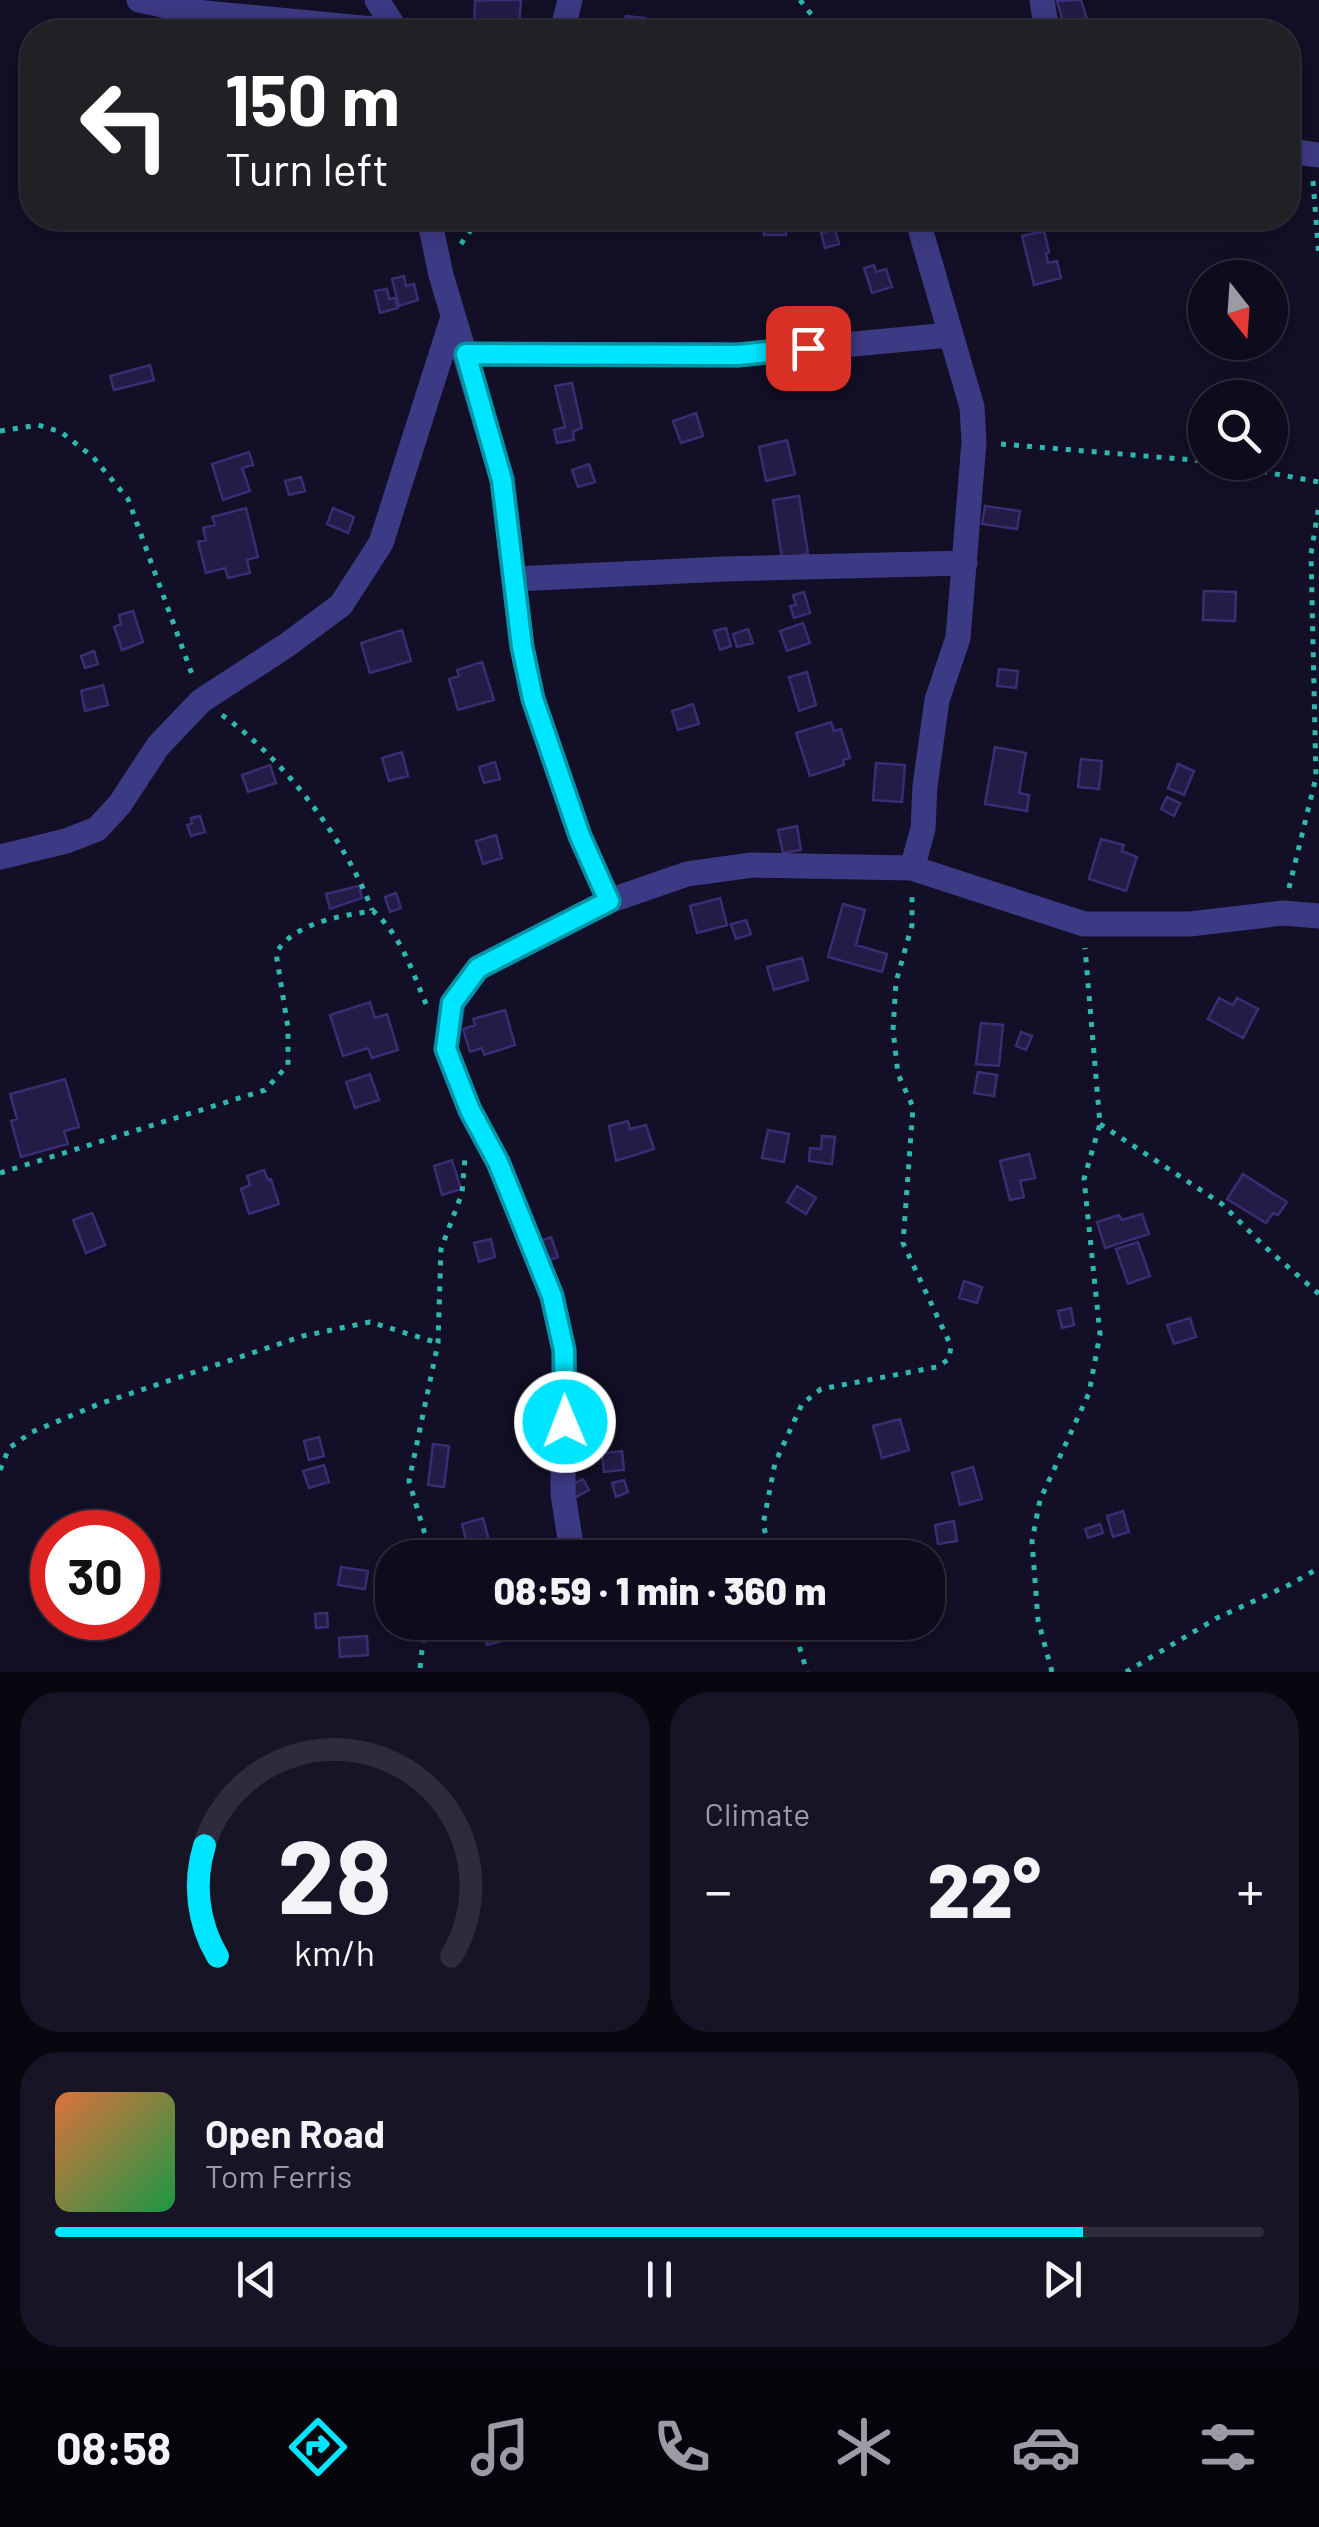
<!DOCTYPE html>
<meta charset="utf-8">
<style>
body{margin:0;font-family:Barlow,sans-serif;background:#171425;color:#f1f3f6;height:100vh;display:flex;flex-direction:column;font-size:38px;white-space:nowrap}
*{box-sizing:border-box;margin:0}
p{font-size:32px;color:#9b9ba3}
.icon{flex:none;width:55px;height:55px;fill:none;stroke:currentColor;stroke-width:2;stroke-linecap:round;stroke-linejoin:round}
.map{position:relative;height:1672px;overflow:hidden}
.details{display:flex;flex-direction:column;gap:20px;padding:20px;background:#08060f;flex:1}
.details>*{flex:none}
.hud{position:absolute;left:20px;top:20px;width:1280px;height:210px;border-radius:40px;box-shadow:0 5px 25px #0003,0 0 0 2px #2e2b3b;background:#202124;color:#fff;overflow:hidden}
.needle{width:65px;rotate:163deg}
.buttons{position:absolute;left:1188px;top:260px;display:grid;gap:20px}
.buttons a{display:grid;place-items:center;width:100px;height:100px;border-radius:50%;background:#0e0b1c;box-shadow:0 5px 25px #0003,0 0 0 2px #2e2b3b;font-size:50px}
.speed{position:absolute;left:30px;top:1510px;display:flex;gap:20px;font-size:50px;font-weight:700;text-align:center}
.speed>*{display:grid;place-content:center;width:130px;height:130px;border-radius:50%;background:#0e0b1c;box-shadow:0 5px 25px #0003,0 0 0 2px #2e2b3b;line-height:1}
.speed .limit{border:15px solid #d22;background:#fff;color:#111}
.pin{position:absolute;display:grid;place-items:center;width:85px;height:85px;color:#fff;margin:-42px;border-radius:20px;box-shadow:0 5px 15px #0006}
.me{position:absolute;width:110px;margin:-55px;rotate:359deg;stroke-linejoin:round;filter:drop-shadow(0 0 8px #0008)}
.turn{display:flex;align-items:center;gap:35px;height:210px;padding:0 40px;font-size:45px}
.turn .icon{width:130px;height:130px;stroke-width:2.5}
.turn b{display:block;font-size:70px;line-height:85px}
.big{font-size:75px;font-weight:800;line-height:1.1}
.details .card{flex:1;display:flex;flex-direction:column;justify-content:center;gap:15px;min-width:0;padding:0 35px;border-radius:40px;background:#171425}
.details .dial{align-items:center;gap:0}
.dial svg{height:260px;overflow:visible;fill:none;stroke:#2e2b3b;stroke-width:7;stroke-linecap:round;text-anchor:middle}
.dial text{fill:#f1f3f6;stroke:none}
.song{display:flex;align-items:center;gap:30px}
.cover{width:120px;height:120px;border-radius:15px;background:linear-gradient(135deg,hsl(20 70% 55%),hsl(140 70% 35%))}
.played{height:10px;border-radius:5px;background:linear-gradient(90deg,#00e5ff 85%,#2e2b3b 85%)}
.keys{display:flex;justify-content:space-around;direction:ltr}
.heat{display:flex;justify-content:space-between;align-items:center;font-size:55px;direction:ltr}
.details .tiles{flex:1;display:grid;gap:20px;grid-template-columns:1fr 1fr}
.card:last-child{grid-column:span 2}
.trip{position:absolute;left:375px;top:1540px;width:570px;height:100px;border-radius:40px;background:#0e0b1c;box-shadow:0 5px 25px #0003,0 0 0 2px #2e2b3b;font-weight:800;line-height:100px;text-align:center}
.menu{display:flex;height:160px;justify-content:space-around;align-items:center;background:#06040b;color:#9b9ba3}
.menu .icon{width:70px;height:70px}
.menu .current{color:#00e5ff}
.menu b{font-size:45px;color:#f1f3f6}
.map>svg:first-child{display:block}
.building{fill:#241b47;stroke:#3b2d73;stroke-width:2.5}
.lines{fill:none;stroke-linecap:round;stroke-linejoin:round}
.path{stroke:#2fb8b0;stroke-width:5;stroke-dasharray:5 8;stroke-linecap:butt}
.minor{stroke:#3d3a85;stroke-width:25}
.route-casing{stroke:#0095a6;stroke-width:25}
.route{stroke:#00e5ff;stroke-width:18}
</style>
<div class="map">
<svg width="1319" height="1672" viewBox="0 0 1319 1672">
<rect width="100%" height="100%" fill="#130f26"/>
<path class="building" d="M488 0H521L519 26 474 23 475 1Z
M1081 0 1091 32H1066L1057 1Z
M626 16 645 18 644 22 703 29 702 32H624Z
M764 218H786V235H764Z
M835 229 839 244 825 248 821 233Z
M1044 231 1049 252 1046 253 1048 263 1057 261 1061 278 1034 285 1022 236Z
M874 265 876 272 886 269 892 287 872 293 864 268Z
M404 276 406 286 414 284 418 300 399 306 392 279Z
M387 289 389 299 395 298 398 308 380 313 375 291Z
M150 365 154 380 114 390 110 376Z
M572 383 582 428 573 431 574 440 557 443 554 430 565 427 555 386Z
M696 413 703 436 681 443 673 421Z
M787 440 795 474 766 481 759 447Z
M249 452 253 465 242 468 250 491 223 500 212 464Z
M589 464 595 482 578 487 572 470Z
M301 477 305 491 289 495 285 481Z
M799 496 808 554 782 559 773 500Z
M985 506 1020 511 1017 529 982 524Z
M246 508 258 557 247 560 250 573 228 578 225 568 206 573 198 542 206 540 203 528 215 525 212 517Z
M333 508 354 517 348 533 327 524Z
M1204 591 1236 592 1235 621 1203 620Z
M804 592 810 613 794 618 790 606 796 605 793 595Z
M133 611 143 642 122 650 114 627 121 624 119 615Z
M803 623 810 643 787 651 780 631Z
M726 628 731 646 720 650 714 631Z
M748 629 753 643 737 647 733 634Z
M402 630 411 661 370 673 361 643Z
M94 651 98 664 85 668 81 656Z
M482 662 494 700 458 710 449 679 459 676 457 670Z
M999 669 1018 671 1016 688 997 686Z
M807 672 816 705 799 711 789 677Z
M103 685 108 705 85 711 81 691Z
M693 704 699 724 678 730 672 711Z
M831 722 834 731 841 729 850 758 843 760 844 765 810 776 796 733Z
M995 747 1026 753 1019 793 1029 795 1027 811 985 804Z
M402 752 408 776 389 781 382 758Z
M1081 759 1102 761 1099 789 1078 787Z
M495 762 500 779 484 783 479 767Z
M876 763 905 765 902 802 873 800Z
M1178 764 1194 771 1184 795 1168 788Z
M270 765 276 783 248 792 242 775Z
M1167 797 1180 803 1174 816 1161 809Z
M200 816 205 832 191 836 187 825 192 824 191 818Z
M797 826 801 850 783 853 778 830Z
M496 835 502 858 483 864 476 841Z
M1101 839 1124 845 1122 851 1137 857 1126 891 1089 879Z
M359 886 362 898 330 909 326 894Z
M396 893 401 908 390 912 385 897Z
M720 898 727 925 697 933 690 906Z
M843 904 865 910 856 945 887 954 882 972 828 957Z
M746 920 751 934 736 939 731 924Z
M802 958 808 980 774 990 767 967Z
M1219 998 1233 1005 1237 998 1258 1009 1243 1038 1208 1019Z
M370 1002 375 1018 387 1014 398 1050 372 1058 368 1048 343 1056 330 1015Z
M505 1010 515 1045 484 1055 482 1048 470 1052 463 1029 475 1025 473 1019Z
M981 1023 1003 1025 999 1066 976 1064Z
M1021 1032 1032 1036 1026 1050 1016 1046Z
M978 1072 997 1075 994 1096 974 1093Z
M370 1074 379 1100 355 1108 346 1082Z
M65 1079 79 1127 64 1131 68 1144 21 1157 11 1121 17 1119 10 1094Z
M628 1121 630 1129 646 1125 654 1149 616 1161 609 1126Z
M768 1130 789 1134 784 1162 762 1158Z
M822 1136 835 1137 832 1164 809 1161 810 1148 821 1149Z
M1029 1154 1035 1178 1020 1181 1024 1197 1010 1200 1000 1161Z
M452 1160 461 1189 442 1195 434 1166Z
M264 1170 268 1180 271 1179 279 1204 249 1214 241 1189 250 1185 247 1176Z
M1243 1174 1287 1202 1278 1215 1273 1213 1266 1223 1227 1199Z
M797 1186 816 1198 806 1214 787 1202Z
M92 1213 105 1245 86 1253 73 1220Z
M1142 1214 1149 1234 1105 1248 1097 1222 1119 1215 1122 1220Z
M551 1237 558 1257 541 1263 534 1243Z
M491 1239 495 1257 479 1262 474 1243Z
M1138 1242 1150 1276 1128 1284 1116 1249Z
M964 1281 982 1287 977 1303 959 1298Z
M1071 1308 1074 1325 1062 1328 1058 1311Z
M1190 1318 1196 1337 1174 1344 1167 1325Z
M900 1419 909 1450 882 1458 873 1426Z
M319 1437 324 1456 309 1460 304 1441Z
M433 1444 449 1446 444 1487 428 1485Z
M622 1451 624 1470 604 1472 602 1453Z
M324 1465 329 1482 309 1488 303 1471Z
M973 1467 982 1499 960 1505 952 1473Z
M583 1479 589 1490 576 1497 570 1485Z
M624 1480 628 1492 616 1497 612 1483Z
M1123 1511 1129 1532 1113 1537 1107 1516Z
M483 1518 492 1552 470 1557 462 1524Z
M954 1521 957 1541 938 1544 935 1525Z
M1100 1524 1103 1533 1088 1538 1085 1529Z
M341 1567 368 1571 365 1589 338 1585Z
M327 1613 328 1627 316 1628 315 1614Z
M481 1622H547L549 1628 487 1645Z
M367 1636 368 1655 340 1657 339 1638Z"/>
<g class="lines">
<path class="path" d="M800 0 825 32
M1313 181 1319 258
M461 244 479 218
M0 431 38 425 61 432 93 457 128 499 193 677
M1001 444 1205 461
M1211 462 1319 482
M222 715C283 758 346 840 372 910
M1289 888 1316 777 1311 554 1319 505
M1100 1124 1222 1204 1264 1246 1319 1294
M0 1173 265 1090 288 1065V1028L276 953C295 922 340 916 373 911 401 935 412 971 426 1004
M0 1470 9 1448 32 1432 99 1404 303 1336 370 1322 438 1343
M432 1558 409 1481 438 1343 441 1249 462 1193 465 1158
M773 1558 763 1525 775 1463 802 1404 821 1389 937 1367 949 1359 951 1346 903 1243 913 1107 898 1074 893 1030 896 982 912 925V897
M792 1622 807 1672
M420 1668 425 1622
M1052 1672 1038 1620 1032 1541 1040 1500 1089 1393 1100 1334 1084 1179 1100 1124 1085 948
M1126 1672 1217 1618 1289 1585 1319 1568"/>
<path class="minor" d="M139 0 195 12 404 32
M377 0 397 32
M1042 0 1047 32
M562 32 570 0
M1288 151 1319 155
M429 218 441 275 502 479 522 647 533 699 580 836 609 901
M466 354 738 355 949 335
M516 579 724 569 965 563
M0 857 66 841 97 829 120 804 158 746 201 701 287 645 341 605 381 543 453 317
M912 868 923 829 925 786 937 700 958 638 974 442 972 407 917 218
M573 1558 563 1494 564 1351 552 1296 498 1162 470 1111 446 1049 453 1003 478 968 609 901 687 874 752 865 912 868 1084 924H1190L1283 913 1319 916"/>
</g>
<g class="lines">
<defs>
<path id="route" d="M565 1422 564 1350 552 1296 498 1162 470 1110 446 1049 452 1003 478 968 609 901 580 836 533 699 522 647 502 480 466 354 738 355 808 348"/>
</defs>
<use href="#route" class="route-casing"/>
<use href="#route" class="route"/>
</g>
</svg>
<div class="buttons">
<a><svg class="needle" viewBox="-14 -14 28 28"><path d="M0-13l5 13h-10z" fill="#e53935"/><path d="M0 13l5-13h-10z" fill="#9b9ba3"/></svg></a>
<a><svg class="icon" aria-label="search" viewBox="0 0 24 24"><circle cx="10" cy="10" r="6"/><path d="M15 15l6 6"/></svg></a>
</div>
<div class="speed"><div class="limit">30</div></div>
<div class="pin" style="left:808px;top:348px;background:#d93025"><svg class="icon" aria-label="arrive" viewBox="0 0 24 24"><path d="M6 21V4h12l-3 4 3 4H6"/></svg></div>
<svg class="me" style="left:565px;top:1422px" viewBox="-20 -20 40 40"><circle r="17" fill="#00e5ff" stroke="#fff" stroke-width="3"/><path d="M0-11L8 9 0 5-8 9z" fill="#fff"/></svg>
<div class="trip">08:59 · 1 min · 360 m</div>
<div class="hud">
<div class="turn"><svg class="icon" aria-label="left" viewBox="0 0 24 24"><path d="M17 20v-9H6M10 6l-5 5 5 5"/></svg><div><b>150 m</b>Turn left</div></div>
</div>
</div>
<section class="details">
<div class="tiles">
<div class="card dial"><svg viewBox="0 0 100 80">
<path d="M14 69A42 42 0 1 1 86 69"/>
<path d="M14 69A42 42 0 0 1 10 35" stroke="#00e5ff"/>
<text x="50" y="56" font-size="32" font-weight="700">28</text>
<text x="50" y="72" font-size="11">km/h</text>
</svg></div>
<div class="card"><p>Climate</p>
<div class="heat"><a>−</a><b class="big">22°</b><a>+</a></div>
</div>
<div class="card">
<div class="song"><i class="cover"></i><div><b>Open Road</b><p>Tom Ferris</p></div></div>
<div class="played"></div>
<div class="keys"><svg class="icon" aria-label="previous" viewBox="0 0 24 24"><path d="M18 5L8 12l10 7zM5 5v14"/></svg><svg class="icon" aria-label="pause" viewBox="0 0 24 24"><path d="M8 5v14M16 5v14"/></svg><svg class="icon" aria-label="next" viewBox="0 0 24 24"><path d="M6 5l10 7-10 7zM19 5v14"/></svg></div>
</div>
</div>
</section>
<nav class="menu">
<b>08:58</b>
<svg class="icon current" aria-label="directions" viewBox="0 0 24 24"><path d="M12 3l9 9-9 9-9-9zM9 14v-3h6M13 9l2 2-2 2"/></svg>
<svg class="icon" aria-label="music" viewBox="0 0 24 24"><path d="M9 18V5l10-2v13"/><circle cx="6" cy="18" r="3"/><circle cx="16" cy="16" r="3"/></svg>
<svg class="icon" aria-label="phone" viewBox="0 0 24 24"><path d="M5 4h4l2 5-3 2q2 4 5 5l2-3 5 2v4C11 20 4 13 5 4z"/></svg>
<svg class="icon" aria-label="climate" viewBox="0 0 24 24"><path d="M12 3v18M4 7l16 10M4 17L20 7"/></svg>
<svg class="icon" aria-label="car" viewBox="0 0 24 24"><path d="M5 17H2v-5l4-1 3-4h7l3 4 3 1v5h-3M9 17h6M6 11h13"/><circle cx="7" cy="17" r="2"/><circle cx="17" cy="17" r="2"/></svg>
<svg class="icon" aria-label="filters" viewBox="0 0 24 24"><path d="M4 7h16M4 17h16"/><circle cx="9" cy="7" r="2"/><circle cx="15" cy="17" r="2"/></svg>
</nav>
